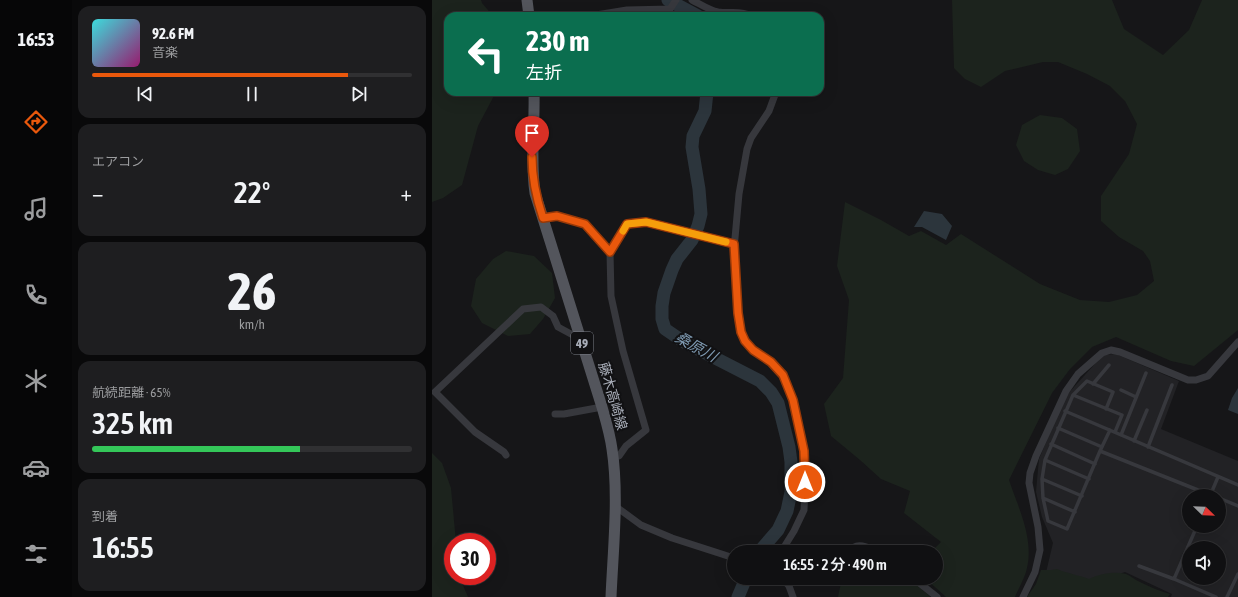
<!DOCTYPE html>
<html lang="ja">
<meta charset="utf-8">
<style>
body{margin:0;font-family:"Asap Condensed","Noto Sans JP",sans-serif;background:#1e1e20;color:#f1f3f6;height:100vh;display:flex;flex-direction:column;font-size:15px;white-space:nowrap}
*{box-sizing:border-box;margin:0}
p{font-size:13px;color:#9c9d9f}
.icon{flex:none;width:22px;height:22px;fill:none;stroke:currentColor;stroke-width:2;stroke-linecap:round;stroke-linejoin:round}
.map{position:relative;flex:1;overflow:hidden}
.drawer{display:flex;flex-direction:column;gap:6px;padding:6px;background:#09090a;width:360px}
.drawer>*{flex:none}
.guide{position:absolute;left:12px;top:12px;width:380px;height:84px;border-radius:12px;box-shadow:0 4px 16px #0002,0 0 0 1px #303032;background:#0b6e4f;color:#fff;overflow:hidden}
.needle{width:26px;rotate:113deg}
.controls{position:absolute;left:750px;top:489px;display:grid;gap:8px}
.controls a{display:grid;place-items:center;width:44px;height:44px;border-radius:50%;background:#101012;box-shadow:0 4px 16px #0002,0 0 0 1px #303032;font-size:20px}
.speed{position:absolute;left:12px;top:533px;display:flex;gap:8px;font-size:20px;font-weight:700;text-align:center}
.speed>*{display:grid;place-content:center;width:52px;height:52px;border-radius:50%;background:#101012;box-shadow:0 4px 16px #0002,0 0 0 1px #303032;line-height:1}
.speed .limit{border:6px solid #d22;background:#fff;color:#111}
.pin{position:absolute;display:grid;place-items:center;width:34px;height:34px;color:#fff;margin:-41px -17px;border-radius:50% 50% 50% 0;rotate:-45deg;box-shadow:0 0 4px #0007}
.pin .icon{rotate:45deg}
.me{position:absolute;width:44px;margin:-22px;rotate:0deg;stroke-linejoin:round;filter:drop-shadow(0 0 3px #0008)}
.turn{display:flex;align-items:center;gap:14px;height:84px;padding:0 16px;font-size:18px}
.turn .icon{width:52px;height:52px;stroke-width:2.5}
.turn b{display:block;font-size:28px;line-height:34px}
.big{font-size:30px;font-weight:600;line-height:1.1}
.drawer .widget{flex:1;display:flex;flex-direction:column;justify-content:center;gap:6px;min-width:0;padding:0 14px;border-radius:12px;background:#1e1e20}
.drawer .dial{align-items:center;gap:0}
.dial b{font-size:52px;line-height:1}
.song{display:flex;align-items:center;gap:12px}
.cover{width:48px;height:48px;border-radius:6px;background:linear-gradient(135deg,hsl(180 70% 55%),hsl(320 70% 35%))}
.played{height:4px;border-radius:2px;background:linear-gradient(90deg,#ea580c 80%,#303032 80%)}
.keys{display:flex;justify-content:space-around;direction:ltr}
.heat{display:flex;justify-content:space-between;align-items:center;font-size:22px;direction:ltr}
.charge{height:6px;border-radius:3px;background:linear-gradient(90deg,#34c759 65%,#303032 0)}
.trip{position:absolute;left:295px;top:545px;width:216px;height:40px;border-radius:20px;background:#101012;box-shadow:0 4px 16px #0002,0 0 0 1px #303032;font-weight:600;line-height:40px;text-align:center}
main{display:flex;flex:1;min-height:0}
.tab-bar{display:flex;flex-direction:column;width:72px;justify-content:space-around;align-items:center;background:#060607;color:#9c9d9f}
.tab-bar .icon{width:28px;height:28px}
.tab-bar .selected{color:#ea580c}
.tab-bar b{font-size:18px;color:#f1f3f6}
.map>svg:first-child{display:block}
.built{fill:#222225;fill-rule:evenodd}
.green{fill:#1c231d}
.water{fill:#2c353c}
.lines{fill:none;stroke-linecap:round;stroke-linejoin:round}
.river{stroke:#2c353c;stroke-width:13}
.service{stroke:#37383d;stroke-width:3.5}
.minor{stroke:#37383d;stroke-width:7}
.primary{stroke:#53555c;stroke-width:11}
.route-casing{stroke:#983908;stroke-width:10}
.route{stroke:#ea580c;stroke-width:7}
.slow{stroke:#f59e0b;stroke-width:7}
.labels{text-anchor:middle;stroke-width:4;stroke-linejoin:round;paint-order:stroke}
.shield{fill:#111113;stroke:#7b7e86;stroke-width:1}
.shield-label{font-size:13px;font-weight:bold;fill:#a8adb8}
.street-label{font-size:14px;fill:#a8adb8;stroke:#111113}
.water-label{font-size:15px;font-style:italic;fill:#7f9bb3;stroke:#111113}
</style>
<main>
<nav class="tab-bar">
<b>16:53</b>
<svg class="icon selected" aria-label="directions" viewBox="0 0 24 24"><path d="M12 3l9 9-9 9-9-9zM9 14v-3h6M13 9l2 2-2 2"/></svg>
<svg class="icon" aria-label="music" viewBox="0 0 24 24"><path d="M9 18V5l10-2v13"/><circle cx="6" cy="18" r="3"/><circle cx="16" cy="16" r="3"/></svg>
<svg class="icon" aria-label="phone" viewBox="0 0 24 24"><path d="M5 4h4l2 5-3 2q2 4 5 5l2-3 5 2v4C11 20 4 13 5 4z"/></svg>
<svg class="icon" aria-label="climate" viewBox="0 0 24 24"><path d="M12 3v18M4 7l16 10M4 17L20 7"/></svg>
<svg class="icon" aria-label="car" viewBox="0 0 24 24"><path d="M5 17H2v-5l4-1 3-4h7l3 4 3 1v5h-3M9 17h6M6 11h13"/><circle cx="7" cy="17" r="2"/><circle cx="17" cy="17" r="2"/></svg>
<svg class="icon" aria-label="filters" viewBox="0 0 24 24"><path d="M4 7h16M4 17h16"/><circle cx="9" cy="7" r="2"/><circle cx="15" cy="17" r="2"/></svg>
</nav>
<section class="drawer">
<div class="widget">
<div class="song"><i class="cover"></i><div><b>92.6 FM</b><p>音楽</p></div></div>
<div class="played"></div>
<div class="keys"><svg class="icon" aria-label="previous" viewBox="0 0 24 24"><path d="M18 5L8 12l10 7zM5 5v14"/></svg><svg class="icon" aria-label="pause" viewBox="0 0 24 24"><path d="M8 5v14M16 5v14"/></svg><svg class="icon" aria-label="next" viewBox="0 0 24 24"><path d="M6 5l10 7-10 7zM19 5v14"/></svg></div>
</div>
<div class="widget"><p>エアコン</p>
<div class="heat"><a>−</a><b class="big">22°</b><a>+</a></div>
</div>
<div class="widget dial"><b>26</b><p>km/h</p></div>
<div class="widget"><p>航続距離 · 65%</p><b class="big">325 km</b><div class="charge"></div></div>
<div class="widget"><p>到着</p><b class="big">16:55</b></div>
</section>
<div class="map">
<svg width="806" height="597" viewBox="0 0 806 597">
<rect width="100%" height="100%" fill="#161618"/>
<path class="built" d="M684 354 747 381 729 429 806 461V597H739L740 594 693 572 656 584 612 581 621 543 610 517 604 492 607 459 633 397 671 355ZM757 496H787V526H757ZM757 548H787V578H757Z"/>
<path class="green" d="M0 0H49L50 3 61 16H16V92H64L46 126 30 185 11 198 0 202Z
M520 0H680L692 29 731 55 757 30 770 0H806V330L762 366 739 361 684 337 660 347 638 369 620 393 577 480C586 507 602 538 595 568 593 578 587 587 583 597H514L493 578H504V552H499L509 542 472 513 478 491 449 479 428 460 399 436 392 404 411 378 417 300 405 266 413 202 449 220 477 236 489 231 514 245 529 234 608 284 648 300 677 302 705 295 722 281 718 261 711 251 687 237 669 221V196L697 154 705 124 693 101 678 86 655 74 626 62H611L573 71 549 87 533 79 522 68Z
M608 115 630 118 645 129 648 151 636 169 623 175 606 170 592 161 584 145 590 125Z
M74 251 102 256 120 273 123 298 111 319 98 334 76 336 50 323 39 306 44 279 61 259Z
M0 453 10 463 19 488 24 542H21V576H27L36 597H0Z
M625 569C634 573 646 575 657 579 667 574 682 571 694 574 699 576 703 580 708 582 718 587 727 591 738 594L736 597H595L604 584 609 570H619Z
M410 578H476L499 597H406Z"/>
<path class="water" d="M492 211 510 214 520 226 514 240 490 227H482Z
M806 388V414L796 410 800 398Z"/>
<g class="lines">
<path class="river" d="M236 0 266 16
M275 92 273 111 261 136 260 147 267 189 269 214 266 226 260 240 245 259 240 270 232 293 230 306V319L233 329 252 342 328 381 339 392 346 403 357 447 359 462V492L355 511 346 530 327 552
M306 597 314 578"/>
<path class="service" d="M661 384 677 365
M689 390 704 397
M641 395 655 381 681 392 674 409
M633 411 806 485
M626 428 670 447
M678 430 668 451 781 496
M689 435 714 373
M702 441 715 410
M619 444 663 464
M716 447 740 385
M668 451 635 529 616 521 611 498 610 479 613 460 641 395 690 415 683 432
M613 460 657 479
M610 479 650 496
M778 496 786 477
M611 498 643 512
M787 498 806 506
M707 566 742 579 784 597
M742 579 765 526
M795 597 806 574"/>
<path class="minor" d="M260 0C268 4 277 10 286 12 299 14 307 10 320 16
M158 16 195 10 238 9 244 0
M344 92 337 111 319 138 315 149 307 194 302 249 306 313 309 332 313 341 321 350 339 362 351 375 361 400 372 451 374 468 372 510 362 531 349 552
M111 218 125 216 153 224 178 252 195 225 214 222 302 244
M178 252 179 296 191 351 214 430 194 446 187 456H181
M123 414H132L170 407
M74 455 72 452 43 432 3 392 91 309 109 307 121 316 126 327 150 340
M183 506 209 525 240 538 302 558
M417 552C424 541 436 547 446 552
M350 578 357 586 361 597
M390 578 399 579 400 578
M481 578 505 597
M591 597 603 572 608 550 606 527 597 483 598 473 604 456 634 391 646 374 670 353 679 350 688 352 756 380H764L776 376 806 342"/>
<path class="primary" d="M95 0 97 16
M102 92C103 126 98 159 103 193L170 407C174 421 178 434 180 449 187 495 181 550 179 597"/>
</g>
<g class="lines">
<defs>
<path id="route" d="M100 157C100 178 104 197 111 218L125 216 153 224 178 252 195 224 214 222 302 244 306 313 309 332 313 341 321 350 339 362 351 375 361 400 372 451 373 482"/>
</defs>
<use href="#route" class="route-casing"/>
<use href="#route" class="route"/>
<path class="slow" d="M191 231 195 224 214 222 294 242"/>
</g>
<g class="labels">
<rect class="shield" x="139" y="332" width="22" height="22" rx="3"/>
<g class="shield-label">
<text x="150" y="348">49</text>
</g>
<g class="street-label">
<text transform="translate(181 396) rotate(74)" y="5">藤木高崎線</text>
</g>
<g class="water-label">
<text transform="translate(264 347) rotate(29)" y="5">桑原川</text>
</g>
</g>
</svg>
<div class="controls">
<a><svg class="needle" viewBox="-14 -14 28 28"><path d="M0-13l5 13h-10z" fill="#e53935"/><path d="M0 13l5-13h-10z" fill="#9c9d9f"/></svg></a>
<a><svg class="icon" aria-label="sound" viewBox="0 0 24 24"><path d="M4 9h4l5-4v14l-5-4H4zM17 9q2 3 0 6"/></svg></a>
</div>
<div class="speed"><div class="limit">30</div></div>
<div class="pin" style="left:100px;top:157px;background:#d93025"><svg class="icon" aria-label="arrive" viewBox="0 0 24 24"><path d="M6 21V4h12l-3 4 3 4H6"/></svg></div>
<svg class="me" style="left:373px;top:482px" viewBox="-20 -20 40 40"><circle r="17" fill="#ea580c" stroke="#fff" stroke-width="3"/><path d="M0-11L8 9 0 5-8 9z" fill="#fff"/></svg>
<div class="trip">16:55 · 2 分 · 490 m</div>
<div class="guide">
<div class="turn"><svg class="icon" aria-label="left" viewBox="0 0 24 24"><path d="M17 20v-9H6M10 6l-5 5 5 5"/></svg><div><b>230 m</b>左折</div></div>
</div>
</div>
</main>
